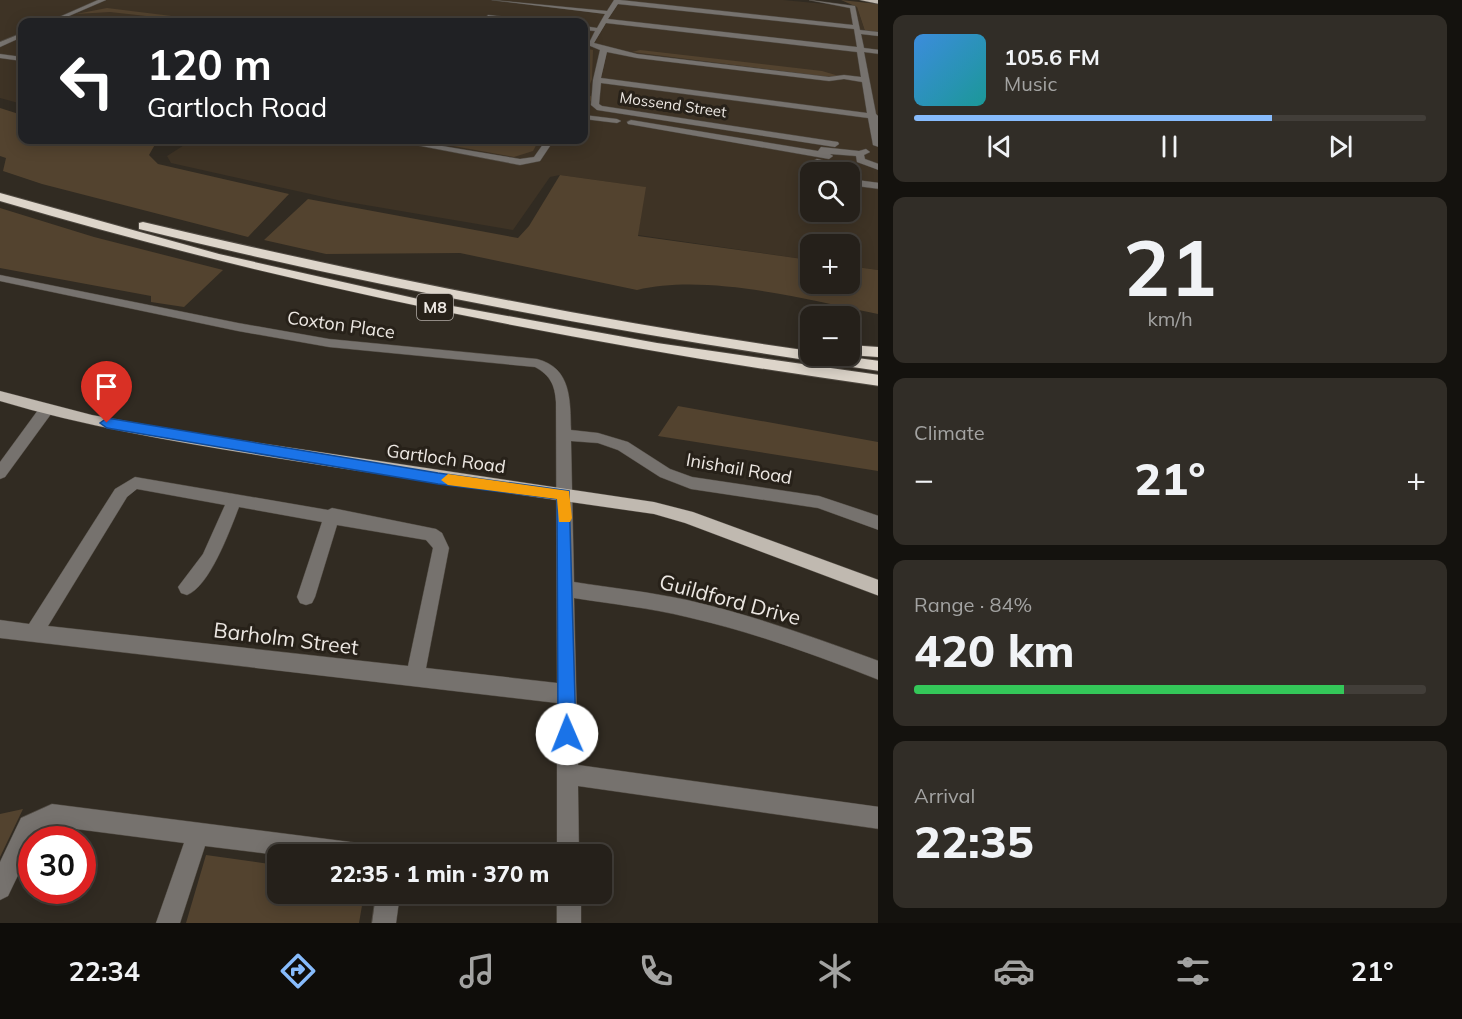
<!DOCTYPE html>
<meta charset="utf-8">
<style>
body{margin:0;font-family:Mulish,sans-serif;background:#312d27;color:#f1f3f6;height:100vh;display:flex;flex-direction:column;font-size:22px;white-space:nowrap}
*{box-sizing:border-box;margin:0}
p{font-size:20px;color:#a3a3a2}
.icon{flex:none;width:33px;height:33px;fill:none;stroke:currentColor;stroke-width:2;stroke-linecap:round;stroke-linejoin:round}
.map{position:relative;flex:1;overflow:hidden}
.sheet{display:flex;flex-direction:column;gap:15px;padding:15px;background:#14120e;width:584px}
.sheet>*{flex:none}
.guide{position:absolute;left:18px;top:18px;width:570px;height:126px;border-radius:12px;box-shadow:0 3px 15px #0003,0 0 0 2px #423e39;background:#202124;color:#fff;overflow:hidden}
.controls{position:absolute;left:800px;top:162px;display:grid;gap:12px}
.controls a{display:grid;place-items:center;width:60px;height:60px;border-radius:12px;background:#25201a;box-shadow:0 3px 15px #0003,0 0 0 2px #423e39;font-size:30px}
.speed{position:absolute;left:18px;top:826px;display:flex;gap:12px;font-size:30px;font-weight:700;text-align:center}
.speed>*{display:grid;place-content:center;width:78px;height:78px;border-radius:50%;background:#25201a;box-shadow:0 3px 15px #0003,0 0 0 2px #423e39;line-height:1}
.speed .limit{border:9px solid #d22;background:#fff;color:#111}
.pin{position:absolute;display:grid;place-items:center;width:51px;height:51px;color:#fff;margin:-62px -26px;border-radius:50% 50% 50% 0;rotate:-45deg;box-shadow:0 0 6px #0007}
.pin .icon{rotate:45deg}
.me{position:absolute;width:66px;margin:-33px;rotate:359deg;stroke-linejoin:round;filter:drop-shadow(0 0 4px #0008)}
.turn{display:flex;align-items:center;gap:21px;height:126px;padding:0 30px;font-size:27px}
.turn .icon{width:78px;height:78px;stroke-width:2.5}
.turn b{display:block;font-size:42px;line-height:51px}
.big{font-size:45px;font-weight:800;line-height:1.1}
.sheet .card{flex:1;display:flex;flex-direction:column;justify-content:center;gap:9px;min-width:0;padding:0 21px;border-radius:12px;background:#312d27}
.sheet .dial{align-items:center;gap:0}
.dial b{font-size:78px;line-height:1}
.song{display:flex;align-items:center;gap:18px}
.cover{width:72px;height:72px;border-radius:9px;background:linear-gradient(135deg,hsl(210 70% 55%),hsl(180 70% 35%))}
.played{height:6px;border-radius:3px;background:linear-gradient(90deg,#87bbfc 70%,#423e39 70%)}
.keys{display:flex;justify-content:space-around;direction:ltr}
.heat{display:flex;justify-content:space-between;align-items:center;font-size:33px;direction:ltr}
.charge{height:9px;border-radius:4px;background:linear-gradient(90deg,#34c759 84%,#423e39 0)}
.trip{position:absolute;left:267px;top:844px;width:345px;height:60px;border-radius:12px;background:#25201a;box-shadow:0 3px 15px #0003,0 0 0 2px #423e39;font-weight:800;line-height:60px;text-align:center}
.tabs{display:flex;height:96px;justify-content:space-around;align-items:center;background:#0f0d0a;color:#a3a3a2}
.tabs .icon{width:42px;height:42px}
.tabs .on{color:#87bbfc}
.tabs b{font-size:27px;color:#f1f3f6}
main{display:flex;flex:1;min-height:0}
.map>svg:first-child{display:block}
.built{fill:#3e3325;fill-rule:evenodd}
.green{fill:#53432f}
.lines{fill:none;stroke-linecap:round;stroke-linejoin:round}
.minor-casing{stroke:#4f4941;stroke-width:1}
.major-casing{stroke:#4f4941;stroke-width:1}
.highway-casing{stroke:#4f4941;stroke-width:2}
.minor{fill:#76726e;fill-rule:evenodd}
.major{fill:#c0b9b0;fill-rule:evenodd}
.highway{fill:#ddd5ca;fill-rule:evenodd}
.route{fill:#1a73e8;stroke:#114b97;stroke-width:1.5}
.slow{fill:#f59e0b}
.labels{text-anchor:middle;stroke-width:6;stroke-linejoin:round;paint-order:stroke}
.far-street-label{font-size:15px;fill:#ede8e3;stroke:#272119}
.shield{fill:#272119;stroke:#b2aca6;stroke-width:1.5}
.shield-label{font-size:16px;font-weight:bold;fill:#ede8e3}
.street-label{font-size:18px;fill:#ede8e3;stroke:#272119}
.near-street-label{font-size:21px;fill:#ede8e3;stroke:#272119}
</style>
<main>
<div class="map">
<svg width="879" height="923" viewBox="0 0 879 923">
<rect width="100%" height="100%" fill="#312b22"/>
<path class="built" d="M0 0H783L857 7 865 31 878 32V270L849 266V244H810V260L638 235 645 187 560 175 550 177 513 230 342 201 171 163 167 156 189 142 176 140H584V22H22V104L0 98ZM810 172H849V212H810Z"/>
<path class="green" d="M841 0 878 4V32L865 31 857 7Z
M107 8 204 20 200 22 110 12 76 14Z
M584 48 593 50 592 79 586 94 593 97 587 107H584Z
M640 50 822 71 839 76 836 78 632 52Z
M0 108 22 115V140H148L157 141 149 155 158 164 289 194 248 237 42 184 3 171 6 158 0 156Z
M420 140H487L512 144 539 140 533 151 514 157Z
M560 175 646 187 638 236 810 260V284H849V266L878 270V314C807 300 709 273 637 290L460 253 326 254 264 240 308 199 518 238 529 226Z
M0 208 94 237 223 270 184 307 151 302V296L0 268Z
M678 406 878 442V471L658 436Z
M23 809 0 857V814Z
M206 855 277 865 278 894H364L359 923H186Z"/>
<g class="lines">
<defs>
<path id="minor" d="M98 0H106L55 22H48Z
M492 0 607 11 614 0H620L853 25 850 8 809 0 855 6 860 30 879 32V36L861 34 864 48 879 50V54L864 52 876 114 878 116 879 147 873 145 868 118 601 83 599 104 602 106 838 142 839 144 835 147 597 110 591 105 593 80 600 50 588 45 595 31 584 30V26L597 28 605 14ZM618 4 854 29 857 47 608 19ZM606 23 857 52 861 77 844 75 829 77 637 54 594 43ZM607 52 637 58 829 81 844 79 862 82 867 113 601 78Z
M488 15 533 20 536 22 486 18Z
M22 33V37L0 47V42Z
M0 54 22 57V61L0 58Z
M584 115 617 119 621 121 617 123 584 119Z
M631 120 818 151 821 147 859 151 866 149 870 152 864 155 865 159 879 164V170L857 162 856 156 830 154 833 156 829 159 628 124 627 122Z
M390 140H406L520 159 534 157 546 140H554L540 161 520 165Z
M817 159 848 166 850 172H841L840 170 814 164 812 162Z
M849 179 879 183V189L849 185Z
M0 275 238 323 329 339 537 359C572 368 570 401 571 430L598 433 628 442 670 469 692 477 819 496 879 516V530L818 508 691 489 660 477 618 450 598 443 571 441 574 582C612 588 650 592 687 600 753 615 816 638 879 661V680C816 655 753 632 687 617 650 608 612 604 574 598L578 765 879 807V829L578 786 579 855H557V703L0 638V620L29 624 115 489 135 477 328 510 332 508 436 529 442 533 449 548 426 668 557 683 556 402C555 385 550 375 535 367L329 347 238 331 0 281ZM137 489 225 505 203 554 178 587 181 593 187 595C210 586 230 530 239 507L322 522 297 597 300 603 306 605 312 603 315 597 337 525 426 540 433 548 408 666 48 626 127 497Z
M46 405 51 406 53 410 51 414 5 477 0 479V462L41 406Z
M52 804 366 844 374 847 377 855H278L205 846 180 923H156L184 843 53 826 37 834 34 840H32V846L8 896 0 900V862L21 818Z
M376 894H400L396 923H372Z
M557 894H581V923H557Z"/>
<path id="major" d="M860 0H879V4Z
M0 391 92 415 186 432 654 502 693 512 879 580V596L685 523 654 514C528 496 402 478 276 458 183 443 90 428 0 401Z"/>
<path id="highway" d="M0 193 219 254 436 303 657 343 879 375V386C581 344 288 286 0 201Z
M143 222C364 274 586 319 810 351V356H842L879 361V371C630 335 383 289 139 229V223Z
M849 345 879 347V357L849 355Z"/>
</defs>
<use href="#minor" class="minor-casing"/>
<use href="#major" class="major-casing"/>
<use href="#highway" class="highway-casing"/>
<use href="#minor" class="minor"/>
<use href="#major" class="major"/>
<use href="#highway" class="highway"/>
</g>
<path class="route" d="M107 418 438 473 569 491 576 734 574 741 567 744 560 741 558 734 557 499 438 484 107 428 100 423Z"/>
<path class="slow" d="M448 474 569 491 572 518 570 522H559L557 499 448 485 441 480Z"/>
<g class="labels">
<g class="far-street-label">
<text transform="translate(673 105) rotate(8)" y="5">Mossend Street</text>
</g>
<rect class="shield" x="417" y="294" width="36" height="26" rx="4.5"/>
<g class="shield-label">
<text x="435" y="313">M8</text>
</g>
<g class="street-label">
<text transform="translate(341 325) rotate(8)" y="6">Coxton Place</text>
<text transform="translate(446 459) rotate(8)" y="6">Gartloch Road</text>
<text transform="translate(739 469) rotate(10)" y="6">Inishail Road</text>
</g>
<g class="near-street-label">
<text transform="translate(730 600) rotate(15)" y="7">Guildford Drive</text>
<text transform="translate(286 639) rotate(7)" y="7">Barholm Street</text>
</g>
</g>
</svg>
<div class="controls">
<a><svg class="icon" aria-label="search" viewBox="0 0 24 24"><circle cx="10" cy="10" r="6"/><path d="M15 15l6 6"/></svg></a>
<a>+</a>
<a>−</a>
</div>
<div class="speed"><div class="limit">30</div></div>
<div class="pin" style="left:107px;top:423px;background:#d93025"><svg class="icon" aria-label="arrive" viewBox="0 0 24 24"><path d="M6 21V4h12l-3 4 3 4H6"/></svg></div>
<svg class="me" style="left:567px;top:734px" viewBox="-20 -20 40 40"><circle r="19" fill="#fff"/><path d="M0-13L10 11 0 6-10 11z" fill="#1a73e8"/></svg>
<div class="trip">22:35 · 1 min · 370 m</div>
<div class="guide">
<div class="turn"><svg class="icon" aria-label="left" viewBox="0 0 24 24"><path d="M17 20v-9H6M10 6l-5 5 5 5"/></svg><div><b>120 m</b>Gartloch Road</div></div>
</div>
</div>
<section class="sheet">
<div class="card">
<div class="song"><i class="cover"></i><div><b>105.6 FM</b><p>Music</p></div></div>
<div class="played"></div>
<div class="keys"><svg class="icon" aria-label="previous" viewBox="0 0 24 24"><path d="M18 5L8 12l10 7zM5 5v14"/></svg><svg class="icon" aria-label="pause" viewBox="0 0 24 24"><path d="M8 5v14M16 5v14"/></svg><svg class="icon" aria-label="next" viewBox="0 0 24 24"><path d="M6 5l10 7-10 7zM19 5v14"/></svg></div>
</div>
<div class="card dial"><b>21</b><p>km/h</p></div>
<div class="card"><p>Climate</p>
<div class="heat"><a>−</a><b class="big">21°</b><a>+</a></div>
</div>
<div class="card"><p>Range · 84%</p><b class="big">420 km</b><div class="charge"></div></div>
<div class="card"><p>Arrival</p><b class="big">22:35</b></div>
</section>
</main>
<nav class="tabs">
<b>22:34</b>
<svg class="icon on" aria-label="directions" viewBox="0 0 24 24"><path d="M12 3l9 9-9 9-9-9zM9 14v-3h6M13 9l2 2-2 2"/></svg>
<svg class="icon" aria-label="music" viewBox="0 0 24 24"><path d="M9 18V5l10-2v13"/><circle cx="6" cy="18" r="3"/><circle cx="16" cy="16" r="3"/></svg>
<svg class="icon" aria-label="phone" viewBox="0 0 24 24"><path d="M5 4h4l2 5-3 2q2 4 5 5l2-3 5 2v4C11 20 4 13 5 4z"/></svg>
<svg class="icon" aria-label="climate" viewBox="0 0 24 24"><path d="M12 3v18M4 7l16 10M4 17L20 7"/></svg>
<svg class="icon" aria-label="car" viewBox="0 0 24 24"><path d="M5 17H2v-5l4-1 3-4h7l3 4 3 1v5h-3M9 17h6M6 11h13"/><circle cx="7" cy="17" r="2"/><circle cx="17" cy="17" r="2"/></svg>
<svg class="icon" aria-label="filters" viewBox="0 0 24 24"><path d="M4 7h16M4 17h16"/><circle cx="9" cy="7" r="2"/><circle cx="15" cy="17" r="2"/></svg>
<b>21°</b>
</nav>
